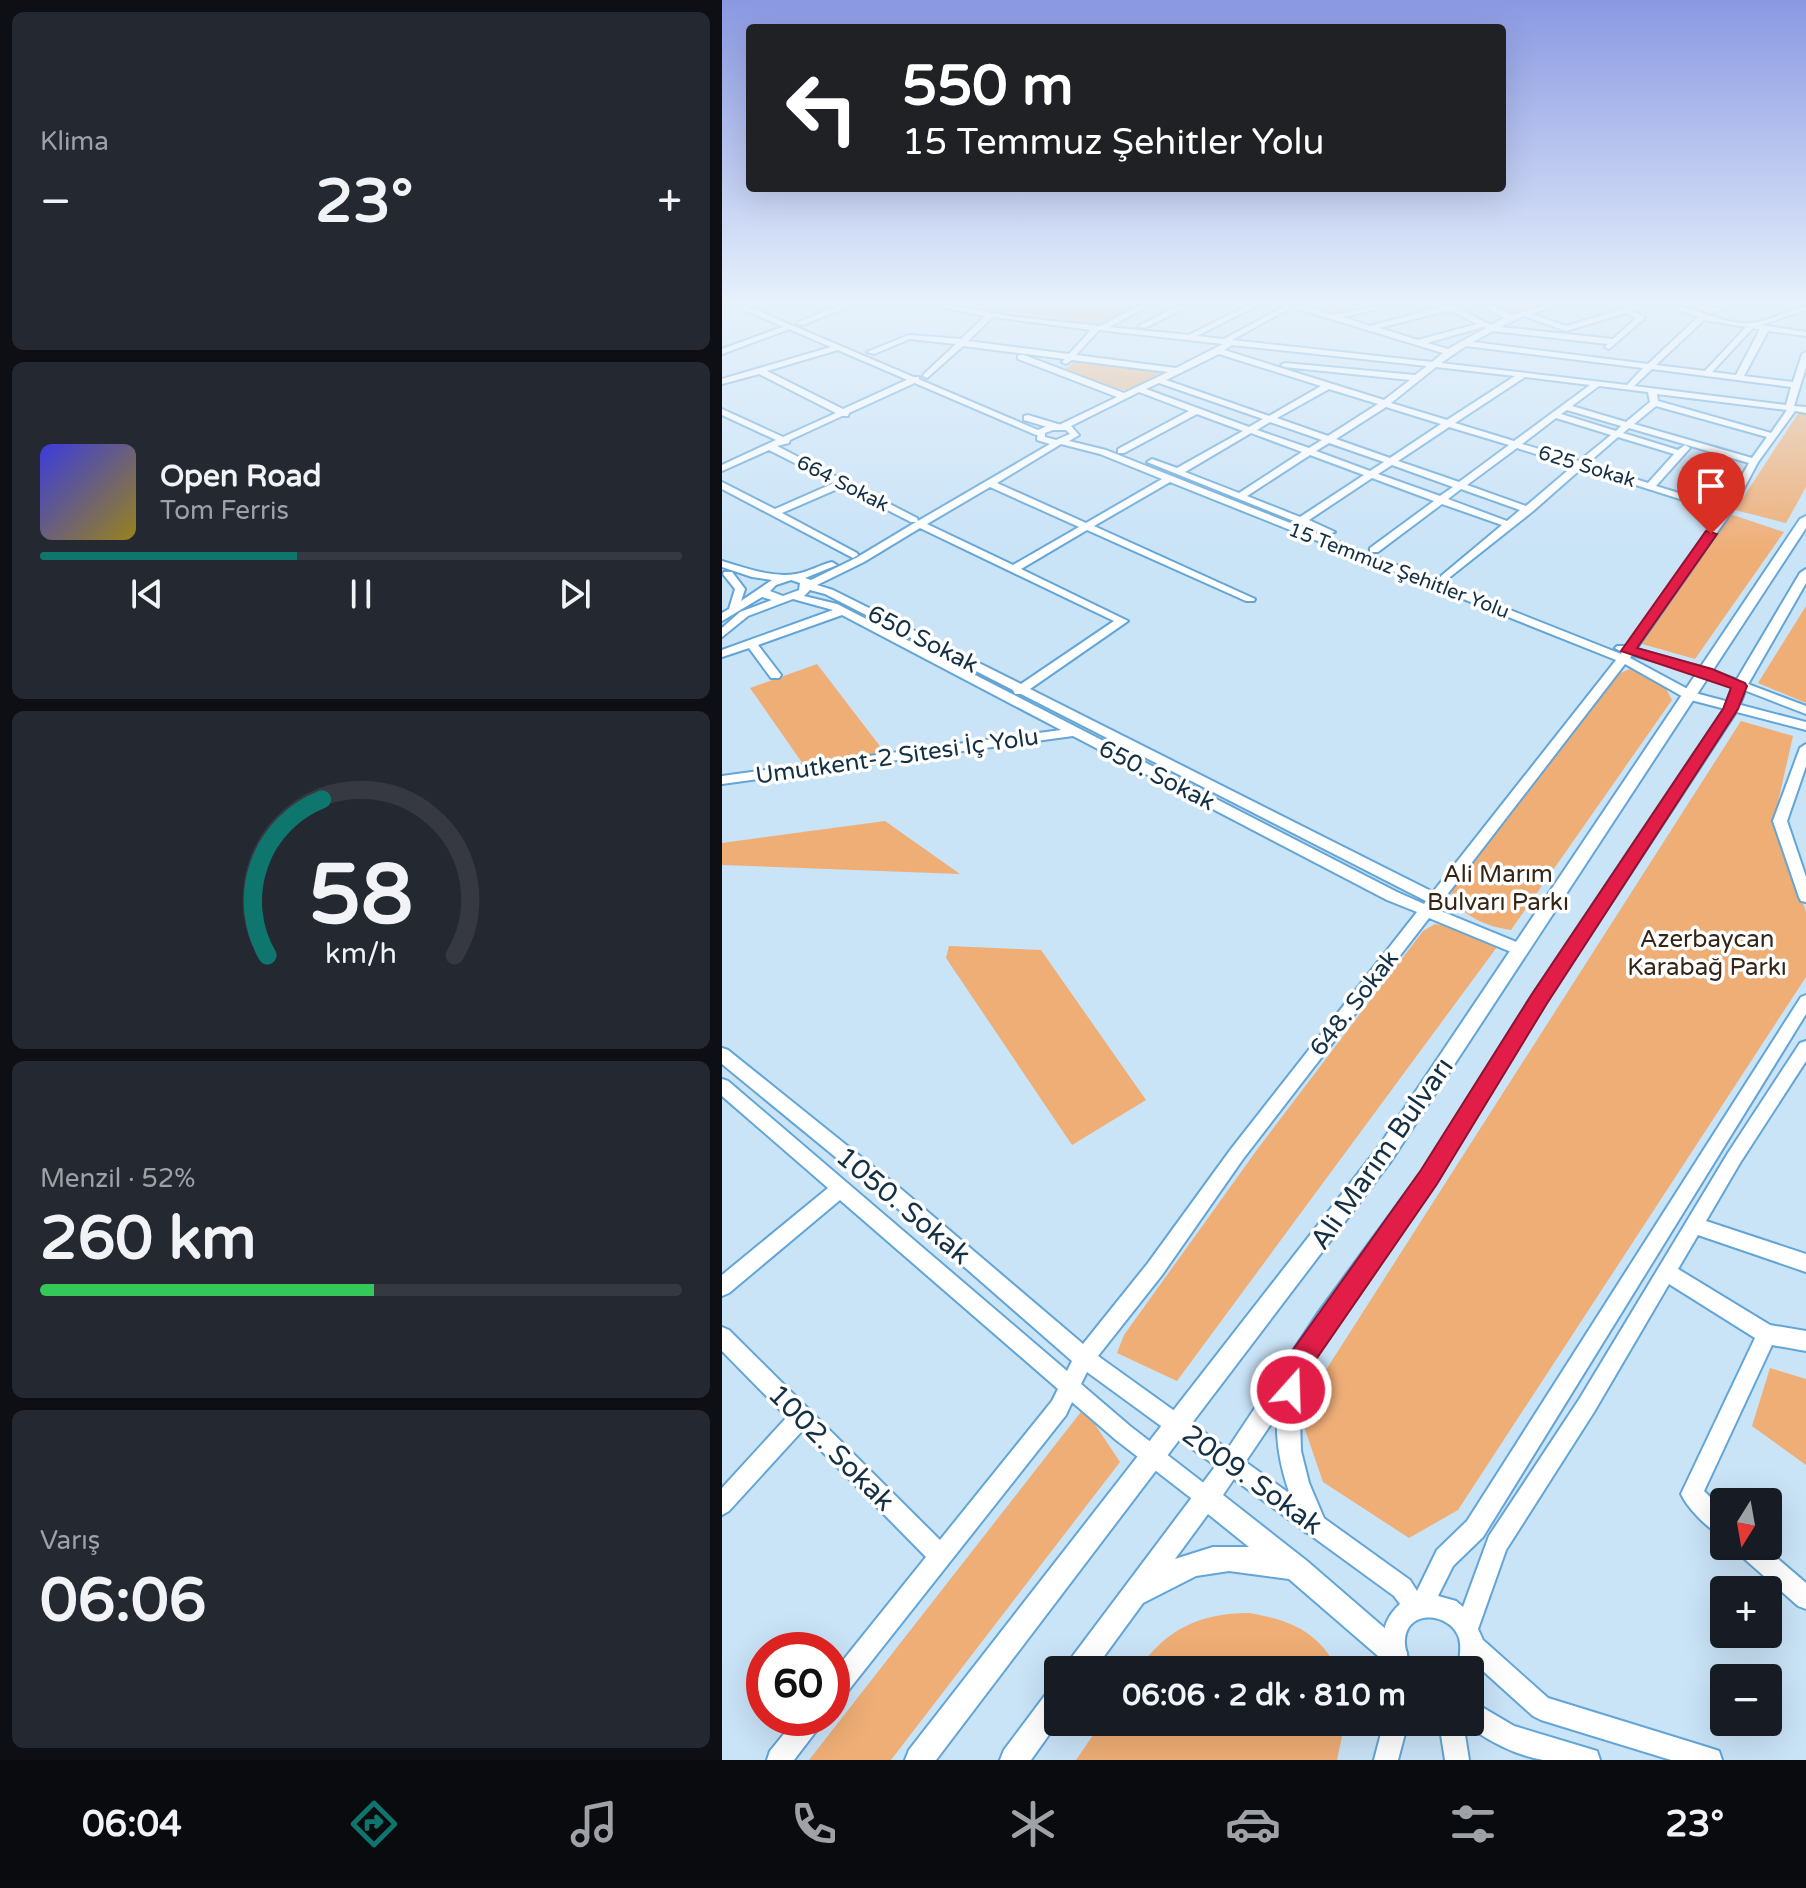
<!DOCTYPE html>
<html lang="tr">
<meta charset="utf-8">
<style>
body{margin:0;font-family:"Varela Round",sans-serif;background:#242831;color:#f1f3f6;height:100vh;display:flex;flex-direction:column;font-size:30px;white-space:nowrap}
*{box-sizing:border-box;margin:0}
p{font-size:26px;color:#9ea1a6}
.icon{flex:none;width:44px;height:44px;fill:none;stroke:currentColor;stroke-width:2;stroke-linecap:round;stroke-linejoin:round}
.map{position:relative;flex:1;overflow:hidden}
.panel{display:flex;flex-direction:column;gap:12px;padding:12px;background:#0d0f14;width:722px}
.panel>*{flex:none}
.top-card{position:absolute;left:24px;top:24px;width:760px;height:168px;border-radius:8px;box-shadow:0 8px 32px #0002;background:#202124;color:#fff;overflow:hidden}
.needle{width:52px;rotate:191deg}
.buttons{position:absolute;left:988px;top:1488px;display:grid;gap:16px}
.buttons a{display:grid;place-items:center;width:72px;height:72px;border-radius:8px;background:#171b24;box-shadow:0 8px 32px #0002;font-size:40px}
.speed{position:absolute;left:24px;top:1632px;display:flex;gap:16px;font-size:40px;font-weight:700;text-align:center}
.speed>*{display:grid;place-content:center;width:104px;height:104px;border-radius:50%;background:#171b24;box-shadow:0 8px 32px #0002;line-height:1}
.speed .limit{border:12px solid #d22;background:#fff;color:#111}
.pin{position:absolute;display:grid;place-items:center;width:68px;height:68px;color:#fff;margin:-82px -34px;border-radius:50% 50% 50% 0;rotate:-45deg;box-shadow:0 0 8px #0007}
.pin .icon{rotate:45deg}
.me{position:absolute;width:88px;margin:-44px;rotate:20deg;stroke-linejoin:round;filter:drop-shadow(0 0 6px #0008)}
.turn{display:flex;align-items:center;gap:28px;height:168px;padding:0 24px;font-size:36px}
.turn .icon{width:104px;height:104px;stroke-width:2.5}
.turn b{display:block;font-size:56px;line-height:68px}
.big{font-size:60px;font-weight:700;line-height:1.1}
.panel .tile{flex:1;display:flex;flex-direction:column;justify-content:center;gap:12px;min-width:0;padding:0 28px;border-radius:12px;background:#242831}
.panel .dial{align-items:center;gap:0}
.dial svg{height:208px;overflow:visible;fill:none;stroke:#363941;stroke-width:7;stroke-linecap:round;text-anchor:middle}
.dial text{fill:#f1f3f6;stroke:none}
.song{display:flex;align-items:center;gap:24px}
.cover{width:96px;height:96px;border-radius:12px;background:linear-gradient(135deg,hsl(240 70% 55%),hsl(50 70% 35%))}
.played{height:8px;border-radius:4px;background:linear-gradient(90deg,#0f766e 40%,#363941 40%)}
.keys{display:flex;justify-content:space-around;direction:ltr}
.heat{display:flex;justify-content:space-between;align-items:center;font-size:44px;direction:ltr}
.charge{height:12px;border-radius:6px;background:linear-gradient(90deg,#34c759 52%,#363941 0)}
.trip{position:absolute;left:322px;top:1656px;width:440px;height:80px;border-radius:8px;background:#171b24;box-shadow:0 8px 32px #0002;font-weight:700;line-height:80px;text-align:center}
.menu{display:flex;height:128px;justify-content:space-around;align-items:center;background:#090b0e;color:#9ea1a6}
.menu .icon{width:56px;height:56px}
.menu .on{color:#0f766e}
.menu b{font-size:36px;color:#f1f3f6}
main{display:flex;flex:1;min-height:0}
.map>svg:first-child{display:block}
.green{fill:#efae76}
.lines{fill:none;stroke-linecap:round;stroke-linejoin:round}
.minor-casing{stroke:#62a5d6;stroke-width:4}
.major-casing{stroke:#62a5d6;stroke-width:4}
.minor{fill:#fff;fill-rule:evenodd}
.major{fill:#fff;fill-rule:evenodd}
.route{fill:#e11d48;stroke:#92132f;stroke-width:2}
.labels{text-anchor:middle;stroke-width:7;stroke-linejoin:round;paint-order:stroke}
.far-street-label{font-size:20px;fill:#143044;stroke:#fff}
.street-label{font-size:24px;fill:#143044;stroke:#fff}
.park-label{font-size:24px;fill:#362515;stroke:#fff}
.near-street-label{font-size:28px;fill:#143044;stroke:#fff}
</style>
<main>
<section class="panel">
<div class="tile"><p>Klima</p>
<div class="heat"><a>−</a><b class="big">23°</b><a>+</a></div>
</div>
<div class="tile">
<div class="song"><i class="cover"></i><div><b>Open Road</b><p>Tom Ferris</p></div></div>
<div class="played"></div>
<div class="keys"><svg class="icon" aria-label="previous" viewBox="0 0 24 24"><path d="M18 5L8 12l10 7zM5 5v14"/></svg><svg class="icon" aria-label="pause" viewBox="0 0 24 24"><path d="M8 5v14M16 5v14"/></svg><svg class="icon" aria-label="next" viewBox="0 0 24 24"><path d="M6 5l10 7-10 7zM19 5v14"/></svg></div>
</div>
<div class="tile dial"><svg viewBox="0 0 100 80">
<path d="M14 69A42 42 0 1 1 86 69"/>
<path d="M14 69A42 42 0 0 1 35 9" stroke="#0f766e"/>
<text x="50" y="56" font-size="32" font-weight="700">58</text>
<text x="50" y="72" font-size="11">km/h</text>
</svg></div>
<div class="tile"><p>Menzil · 52%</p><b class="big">260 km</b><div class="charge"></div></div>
<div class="tile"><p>Varış</p><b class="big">06:06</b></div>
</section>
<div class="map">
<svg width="1084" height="1760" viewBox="0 0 1084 1760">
<rect width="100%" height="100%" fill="#c9e3f7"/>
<path class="green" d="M246 306H419L379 324Z
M353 361 437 372 438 373 407 390H398L344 369Z
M1077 412 1084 414V487L1064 523 1013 510Z
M1008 514 1062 532 973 659 920 644Z
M1084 606V703L1036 683Z
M95 664 164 754 81 764 28 688Z
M908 669 943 687 950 700 789 930C763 926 746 918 728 898L732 886 898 673Z
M1019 721 1071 736 1053 815 1084 912V977L736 1510 687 1538 601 1482 577 1412Z
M163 821 238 874 0 865V843Z
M713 924 733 927 775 947 455 1381 395 1353 402 1335 537 1147 701 931Z
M227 946 319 950 424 1100 350 1145 224 958Z
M1048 1368 1084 1379V1465L1030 1426Z
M362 1408 398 1462 169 1760H87Z
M527 1613C568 1620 596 1631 616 1670H416C444 1629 478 1613 527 1613Z
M380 1722H623L615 1760H354Z"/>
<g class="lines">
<defs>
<path id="minor" d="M116 306H128L81 325 74 323Z
M166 306H191L187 308Z
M213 306H231L293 317 378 326 417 306H427L387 327 467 335 524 306H534L475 336 502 339 563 306H585L612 315 656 306V309L621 317 648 326 722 306H737L735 308 769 325 782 318 761 306H771L789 315 820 306H833L810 314 844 326 912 306H925L911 311 923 318 887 349 883 347 886 344 771 331 751 342 926 364 976 317 948 306C976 306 1001 326 1029 323 1047 322 1066 310 1084 306V310L1039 325 1084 332V336L1046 331 1022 376 1071 382 1080 354 1084 352V367L1072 406 1084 407V413L1073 411 1036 462 1010 511 914 649 989 670 1084 706V714L981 674 910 655 908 658 973 693 1084 722V730L965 699 903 664 714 909 804 946 806 950 804 954H794L707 918 521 1159 440 1275 376 1356 688 1580 695 1591 715 1550 745 1521 1079 997 1084 995V1014L761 1537 731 1566 716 1596 734 1601 741 1607 767 1536 858 1398 1006 1153 1078 1043 1084 1041V1061L1018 1163 984 1221 1084 1254V1272L976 1235 956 1269 1048 1325 1084 1331V1351L1050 1345 982 1491 1002 1511V1537C987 1530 966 1509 959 1494L1033 1338 947 1284 872 1412 784 1550 756 1629 761 1640 826 1698 988 1748 997 1751 1000 1760H949L819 1720 811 1716 760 1670 756 1678 748 1682V1670H736C737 1660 740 1648 737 1638 729 1613 686 1608 683 1639 682 1649 687 1661 690 1670H666C660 1644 656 1624 678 1604L672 1596 365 1372 359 1384 408 1426 492 1491 496 1498 492 1505 485 1509 478 1505 394 1440 350 1402 344 1415 118 1701 110 1705V1674L204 1557 80 1431 7 1511 0 1515V1488L65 1417 0 1351V1327L7 1330 218 1540 330 1401 336 1389 118 1200 7 1293 0 1296V1275L106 1188 0 1096V1079L6 1081 345 1371 350 1361 167 1201 0 1064V1048L6 1050 179 1189 361 1344 426 1263 509 1149 695 912 665 900 351 736 0 784V776L339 730 120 615 36 645 59 675 57 678H49L27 648 0 657V650L111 610 71 599 26 616 0 637V628L18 612 50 600 40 597 0 621V613L7 609 13 589 1 574 2 572H10L23 589 19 601 50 580 30 577 0 567V561C24 568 49 578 74 574 86 572 98 565 110 562L115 565 83 578 89 580 134 558 194 522H189L120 487 60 513 135 553 136 555 131 558 0 489V482L53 509 112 483 47 450 0 471V465L54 440 0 415V409L61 437 114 413 37 374 0 384V379L116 345 120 347 119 349 45 371 121 409 191 377H197V381L127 413 126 416H120L68 440 67 443 55 446 195 518 196 521 328 444 315 440 316 430 327 425H337L395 397 296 359V355H302L402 393 446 372 350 360 344 364 340 362 343 359 241 346 205 378 201 376 202 374 234 344 188 339 152 354 145 352 187 335 239 339 263 316ZM572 306 573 308 721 353 710 362 510 340ZM727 310 755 324 696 340 657 328ZM904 313 914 318 891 339 778 327 802 316 844 331ZM271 317 369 330 347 354 246 341ZM982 320 1024 327 983 371 934 365ZM761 327 764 328 726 349 705 343ZM1031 328 1038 329 1014 375 990 372ZM377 330 501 344 454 368 354 355ZM510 345 705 366 693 375 563 363 559 365 563 367 688 380 662 400 502 350ZM744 346 921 368 905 385 719 363ZM497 354 599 386 547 416 444 380ZM714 367 793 376 725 420 669 403ZM930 369 1069 387 1064 405 912 386ZM803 377 868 385 792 441 733 423ZM437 383 541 419 527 427 424 389ZM877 386 926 392 928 402 904 422 850 406ZM607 389 656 404 606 436 555 418ZM417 392 467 411 396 449V453H402L475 414 521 431 455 468 430 459 425 462 604 534 613 532 587 520 650 478 712 501 648 548V552H656L720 504 780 525 719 576V580L723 581 810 512 860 468 999 512 905 646H895L893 648 900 652 899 654 384 450 347 441 357 435 349 426ZM935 394 1065 410 1049 433 936 401ZM934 406 1045 437 1030 458 912 424ZM664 407 719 424 668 458 614 439ZM845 410 899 426 894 431 839 414ZM834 418 889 435 857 461 800 444ZM548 422 600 440 587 448 535 430ZM727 427 787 445 737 482 676 461ZM907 428 1027 463 1002 507 934 486 968 448 963 445 956 450 901 433ZM331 430H344L348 434 334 440 323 437V433ZM529 433 580 452 517 493 463 472ZM896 437 952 454 926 483 865 464ZM607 443 662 462 648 471 594 451ZM339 444 378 454 440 479 364 523 275 483ZM795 448 851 466 804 506 745 485ZM588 455 642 475 578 517 525 496ZM670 465 731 487 718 496 656 474ZM448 482 894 660 711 892 308 689 406 621 299 569 365 530 524 601H532L533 599 372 526ZM268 487 357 527 291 565 205 524ZM739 489 798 510 785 521 726 499ZM198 528 392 621 299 684 111 590 95 585 142 562ZM69 580 78 583 77 590 61 596 48 591 54 585ZM88 590 103 594 291 690 293 694H299L704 901 702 904 675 892 115 604 82 596Z
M456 306H466L423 328 416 326Z
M982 306 989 309 1010 306 989 314 973 307Z
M66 325 73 327 0 354V349Z
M1084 744V766L1065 821 1084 877V902L1079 901 1077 897 1051 821 1078 748Z
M1014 1546H1041L1084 1583V1609L1076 1606 1017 1554Z
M748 1700 792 1726 875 1751 878 1760C860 1760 839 1760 821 1760 793 1755 763 1740 742 1722H748Z
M75 1718H102L98 1726 72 1760H45L48 1751Z
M662 1722H686L676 1760H652Z
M717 1722H741L747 1760H723Z"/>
<path id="major" d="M13 306H25L323 433 314 435Z
M306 415 339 425 340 427 335 430 302 420V416Z
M1084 516V528L669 1161 214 1760H183L187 1750 655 1149 1078 519Z
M1084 569V583L1025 686 1016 709 823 1004 714 1183 582 1374 578 1418 579 1451 587 1483 604 1523 601 1532 592 1535 583 1532C566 1493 553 1458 555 1415L501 1495 585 1561 681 1644 685 1653 681 1662 672 1666 663 1662 567 1579 507 1571 474 1576 421 1603 372 1670H343L347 1661 501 1456 596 1313 700 1171 811 994 1002 709 1011 686 1078 573ZM486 1514 527 1547H491L453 1559Z
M336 1686V1722L309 1760H278L282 1750 327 1690Z"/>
</defs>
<use href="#minor" class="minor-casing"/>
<use href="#major" class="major-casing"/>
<use href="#minor" class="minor"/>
<use href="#major" class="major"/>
</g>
<linearGradient id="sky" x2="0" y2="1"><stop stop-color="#8a98e2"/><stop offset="0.55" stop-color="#e7f2fb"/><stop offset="1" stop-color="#e7f2fb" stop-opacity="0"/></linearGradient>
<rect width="1084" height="553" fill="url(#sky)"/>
<path class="route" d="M984 531 995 534 915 648 990 669 1023 683 1025 686 1016 709 824 1005 715 1184 584 1374 578 1400 569 1403 560 1400 556 1390 563 1361 699 1170 810 994 1001 709 1009 688 899 651Z"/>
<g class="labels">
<g class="far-street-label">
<text transform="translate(865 466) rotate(17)" y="7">625 Sokak</text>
<text transform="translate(121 483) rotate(27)" y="7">664 Sokak</text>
<text transform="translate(677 570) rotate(21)" y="7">15 Temmuz Şehitler Yolu</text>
</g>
<g class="street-label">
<text transform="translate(201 639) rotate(27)" y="8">650 Sokak</text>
<text transform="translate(175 756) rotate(-8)" y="8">Umutkent-2 Sitesi İç Yolu</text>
<text transform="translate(435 775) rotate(27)" y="8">650. Sokak</text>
<text transform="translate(632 1003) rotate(-52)" y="8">648. Sokak</text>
</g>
<g class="park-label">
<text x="776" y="882">Ali Marım<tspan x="776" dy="28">Bulvarı Parkı</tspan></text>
<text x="985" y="947">Azerbaycan<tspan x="985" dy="28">Karabağ Parkı</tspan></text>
</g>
<g class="near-street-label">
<text transform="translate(659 1153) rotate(-55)" y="10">Ali Marım Bulvarı</text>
<text transform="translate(182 1205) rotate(40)" y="10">1050. Sokak</text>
<text transform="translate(110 1447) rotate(45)" y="10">1002. Sokak</text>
<text transform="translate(531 1479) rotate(36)" y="10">2009. Sokak</text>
</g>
</g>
</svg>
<div class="buttons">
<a><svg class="needle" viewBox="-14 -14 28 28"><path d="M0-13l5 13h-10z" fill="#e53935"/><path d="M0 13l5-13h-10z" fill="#9ea1a6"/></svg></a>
<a>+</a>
<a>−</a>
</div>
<div class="speed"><div class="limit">60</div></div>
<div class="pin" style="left:989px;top:534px;background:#d93025"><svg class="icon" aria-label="arrive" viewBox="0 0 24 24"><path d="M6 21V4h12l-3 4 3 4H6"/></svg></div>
<svg class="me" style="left:569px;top:1390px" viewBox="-20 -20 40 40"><circle r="17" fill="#e11d48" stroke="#fff" stroke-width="3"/><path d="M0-11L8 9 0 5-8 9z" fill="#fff"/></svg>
<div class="trip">06:06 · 2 dk · 810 m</div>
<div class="top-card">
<div class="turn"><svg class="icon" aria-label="left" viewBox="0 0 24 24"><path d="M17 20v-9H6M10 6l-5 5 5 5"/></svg><div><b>550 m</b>15 Temmuz Şehitler Yolu</div></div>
</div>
</div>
</main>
<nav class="menu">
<b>06:04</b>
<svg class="icon on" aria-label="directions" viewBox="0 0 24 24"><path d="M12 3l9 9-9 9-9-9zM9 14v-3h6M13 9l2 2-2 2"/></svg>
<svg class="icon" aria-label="music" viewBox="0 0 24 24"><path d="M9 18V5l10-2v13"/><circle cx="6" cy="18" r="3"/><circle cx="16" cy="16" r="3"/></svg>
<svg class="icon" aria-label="phone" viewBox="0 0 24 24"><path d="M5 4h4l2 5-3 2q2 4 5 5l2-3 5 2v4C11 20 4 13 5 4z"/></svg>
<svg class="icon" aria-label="climate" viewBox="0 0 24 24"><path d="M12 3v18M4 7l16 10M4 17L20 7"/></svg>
<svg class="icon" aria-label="car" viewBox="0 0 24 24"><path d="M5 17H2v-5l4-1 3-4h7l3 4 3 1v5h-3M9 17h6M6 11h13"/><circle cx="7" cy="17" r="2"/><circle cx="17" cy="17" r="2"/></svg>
<svg class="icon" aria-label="filters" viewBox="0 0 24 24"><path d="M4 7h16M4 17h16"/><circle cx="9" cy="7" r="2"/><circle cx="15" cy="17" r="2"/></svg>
<b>23°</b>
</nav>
